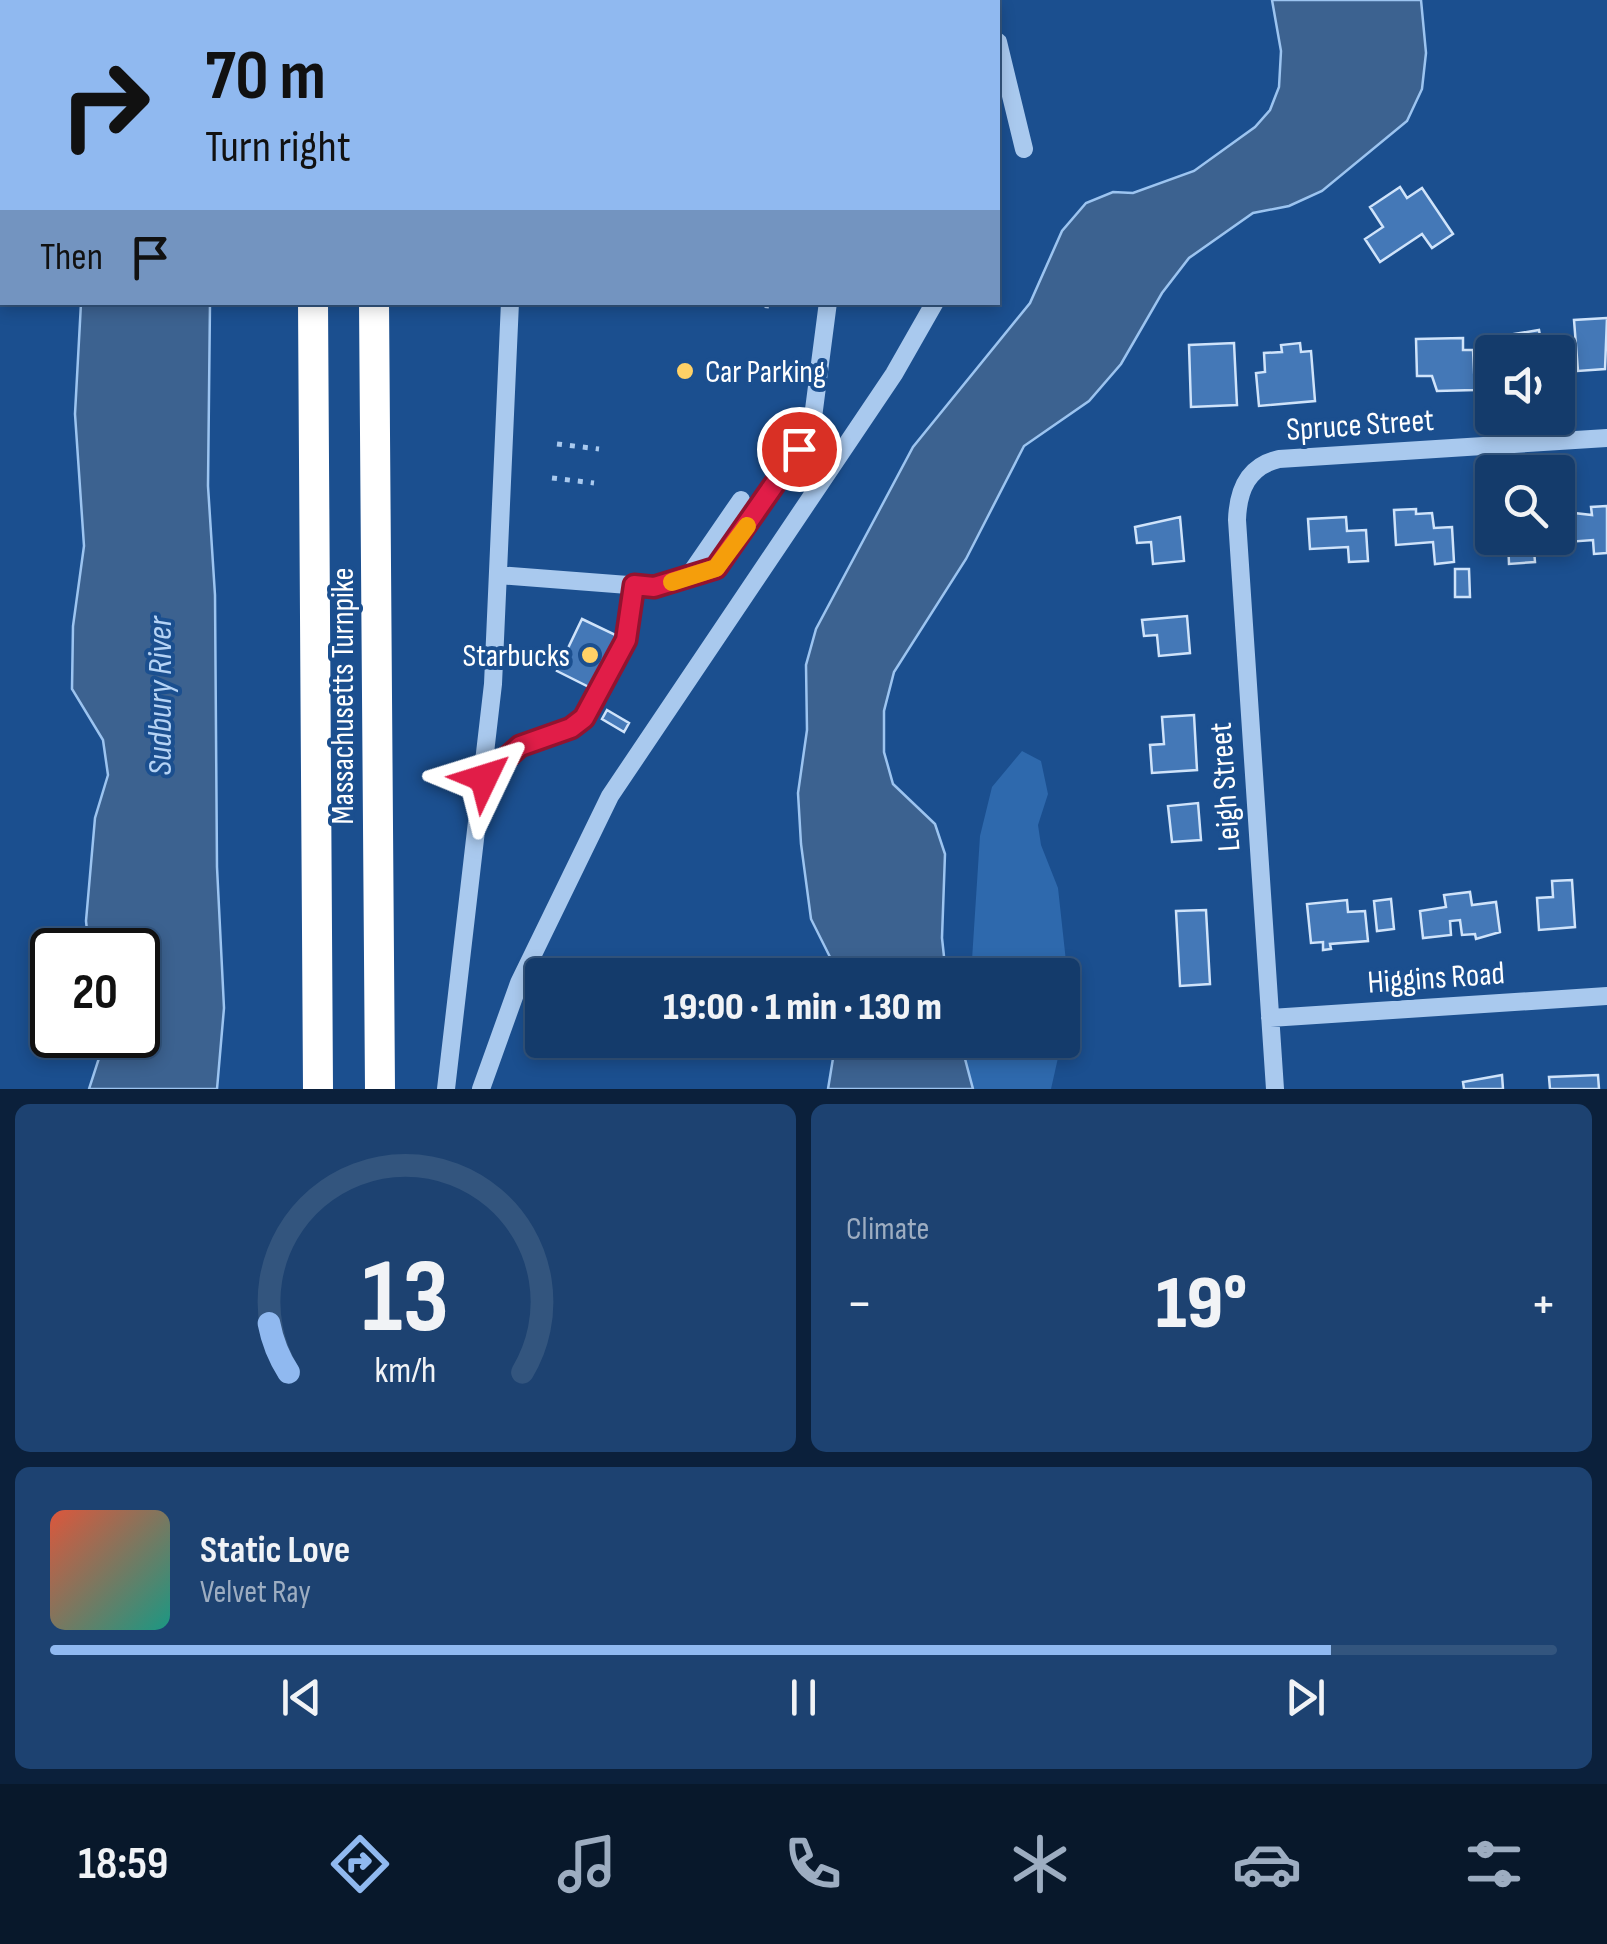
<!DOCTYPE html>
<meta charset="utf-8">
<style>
body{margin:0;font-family:"Sofia Sans Condensed",sans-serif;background:#1d4271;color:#f1f3f6;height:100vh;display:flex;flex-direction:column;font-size:38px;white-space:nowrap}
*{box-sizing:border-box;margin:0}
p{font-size:32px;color:#9dadc1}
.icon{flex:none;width:55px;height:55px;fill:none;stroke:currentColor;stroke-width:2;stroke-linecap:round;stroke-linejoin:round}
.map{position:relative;height:1089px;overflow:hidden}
.panel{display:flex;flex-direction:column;gap:15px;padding:15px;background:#0b203b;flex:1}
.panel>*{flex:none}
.top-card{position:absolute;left:0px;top:0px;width:1000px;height:305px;box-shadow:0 5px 15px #0003,0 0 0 2px #33557e;background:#90b9f0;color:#111;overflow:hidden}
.controls{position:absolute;left:1475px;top:335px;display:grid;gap:20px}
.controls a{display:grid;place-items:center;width:100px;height:100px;border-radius:10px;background:#143b6b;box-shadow:0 5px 15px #0003,0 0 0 2px #33557e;font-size:50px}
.speed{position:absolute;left:30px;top:928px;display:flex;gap:20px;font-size:50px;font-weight:700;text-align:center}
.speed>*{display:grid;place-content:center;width:130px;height:130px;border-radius:50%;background:#143b6b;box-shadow:0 5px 15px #0003,0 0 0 2px #33557e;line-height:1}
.speed .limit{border:5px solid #111;border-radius:15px;background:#fff;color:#111}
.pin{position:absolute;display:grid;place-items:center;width:85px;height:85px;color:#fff;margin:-42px;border:5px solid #fff;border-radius:50%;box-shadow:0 2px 10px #0007}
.me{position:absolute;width:110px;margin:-55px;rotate:49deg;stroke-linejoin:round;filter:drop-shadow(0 0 8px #0008)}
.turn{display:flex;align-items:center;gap:35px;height:210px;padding:0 40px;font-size:45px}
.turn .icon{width:130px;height:130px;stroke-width:2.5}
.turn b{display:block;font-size:70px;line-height:85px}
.then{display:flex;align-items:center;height:95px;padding:0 40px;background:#0003;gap:20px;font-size:38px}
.big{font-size:75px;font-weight:800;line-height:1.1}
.panel .tile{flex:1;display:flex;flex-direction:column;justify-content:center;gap:15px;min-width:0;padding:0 35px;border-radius:15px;background:#1d4271}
.panel .dial{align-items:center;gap:0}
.dial svg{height:260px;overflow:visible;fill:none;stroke:#33557e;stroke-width:7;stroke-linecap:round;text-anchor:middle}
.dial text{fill:#f1f3f6;stroke:none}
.song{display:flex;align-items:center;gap:30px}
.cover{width:120px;height:120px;border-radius:15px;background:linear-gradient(135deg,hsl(10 70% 55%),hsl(170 70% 35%))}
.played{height:10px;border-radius:5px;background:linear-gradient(90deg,#90b9f0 85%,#33557e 85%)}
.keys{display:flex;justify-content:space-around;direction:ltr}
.heat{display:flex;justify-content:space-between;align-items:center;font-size:55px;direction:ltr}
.panel .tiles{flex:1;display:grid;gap:15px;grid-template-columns:1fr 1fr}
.tile:last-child{grid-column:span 2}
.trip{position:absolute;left:525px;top:958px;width:555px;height:100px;border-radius:10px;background:#143b6b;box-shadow:0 5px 15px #0003,0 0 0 2px #33557e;font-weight:800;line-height:100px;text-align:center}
.tabs{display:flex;height:160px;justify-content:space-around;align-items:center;background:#08182b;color:#9dadc1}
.tabs .icon{width:70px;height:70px}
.tabs .on{color:#90b9f0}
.tabs b{font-size:45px;color:#f1f3f6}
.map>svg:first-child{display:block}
.green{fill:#2e69ad}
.water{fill:#3c6290;stroke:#9cc4f0;stroke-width:2.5}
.building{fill:#4478b7;stroke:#cfe3fa;stroke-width:2.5}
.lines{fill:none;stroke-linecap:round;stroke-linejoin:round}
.minor-tunnel{stroke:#3d69a0;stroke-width:18;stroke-dasharray:18 9;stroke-linecap:butt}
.path{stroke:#a9c9ee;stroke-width:5;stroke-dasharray:5 8;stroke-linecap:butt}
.minor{stroke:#a9c9ee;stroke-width:18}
.highway{stroke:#fff;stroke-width:30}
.route-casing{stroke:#92132f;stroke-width:25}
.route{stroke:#e11d48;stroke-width:18}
.slow{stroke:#f59e0b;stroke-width:18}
.poi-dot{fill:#ffd166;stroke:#1b4f8f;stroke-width:4}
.labels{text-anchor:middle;stroke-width:8;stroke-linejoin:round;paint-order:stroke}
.poi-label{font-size:32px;fill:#fff;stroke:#1b4f8f;text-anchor:start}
.street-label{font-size:32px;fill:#fff;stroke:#1b4f8f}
.water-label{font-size:35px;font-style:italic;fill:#b5d3f5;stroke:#1b4f8f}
</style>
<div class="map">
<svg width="1607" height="1089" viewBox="0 0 1607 1089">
<rect width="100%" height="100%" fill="#1b4f8f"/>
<path class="green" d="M1022 751 1041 761 1048 794 1038 825 1041 845 1058 888 1069 989 1063 1039 1062 975H971L980 836 992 787Z
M960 1040H1062L1051 1089H973Z"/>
<path class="water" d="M1272 0H1421L1426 53 1422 89 1407 121 1322 191 1289 206 1253 213 1189 258 1162 293 1121 364 1089 401 1024 446 966 559 894 672 884 711V752L893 784 935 824 945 854 942 938 946 975H839L811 919 801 844 798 793 807 730 806 665 816 629 913 447 1030 303 1062 231 1086 203 1113 192 1133 193 1194 171 1255 127 1270 110 1279 87 1281 51Z
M81 303H210L208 486 215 595 217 867 224 1008 217 1089H89L100 1055 101 1035H138V950H89L86 921 95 818 108 775 103 740 72 689 73 626 84 546 75 414Z
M836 1040H960L973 1089H828Z"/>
<path class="building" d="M1400 187 1407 198 1422 188 1453 234 1432 248 1422 234 1380 262 1365 239 1383 227 1370 207Z
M1607 318 1605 369 1578 371 1574 320Z
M1539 330 1543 352H1499L1496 337Z
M1463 338V350H1473L1475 390 1437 391 1432 376H1417L1416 339Z
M1234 343 1237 405 1191 407 1189 345Z
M1300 343 1301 352 1311 351 1315 401 1259 406 1256 373 1265 372 1264 353 1282 352 1281 345Z
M1607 506V553L1594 554 1593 540 1567 542 1565 512 1592 515 1591 507Z
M1416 509V514L1432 513 1434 528 1452 527 1454 562 1435 564 1433 542 1396 545 1394 510Z
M1180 517 1184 561 1153 564 1151 542 1137 543 1135 527Z
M1346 517 1347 531 1366 530 1368 561 1349 562 1348 547 1310 549 1308 519Z
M1508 538H1546H1533L1535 562 1509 564Z
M1455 569H1469L1470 597H1455Z
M1187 616 1190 653 1159 656 1157 635 1144 636 1142 620Z
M582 619 624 639 599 692 557 671Z
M607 710 629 723 624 732 602 719Z
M1194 715 1197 770 1152 773 1150 745 1164 744 1162 717Z
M1198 803 1201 840 1172 842 1168 806Z
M1572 880 1575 927 1539 930 1537 898 1553 897 1552 881Z
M1470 892 1472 905 1496 902 1500 932 1476 939 1475 934 1462 935 1460 920 1450 921 1451 935 1423 938 1420 911 1446 907 1444 895Z
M1391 899 1394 929 1377 931 1374 901Z
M1347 900 1348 912 1365 911 1368 941 1330 944 1331 949 1323 950V942L1311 943 1307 904Z
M1206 910 1210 984 1180 986 1176 911Z
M1502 1075 1503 1089H1464L1463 1082Z
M1598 1075 1599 1089H1550L1549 1077Z"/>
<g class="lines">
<path class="minor-tunnel" d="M555 2H571"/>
<path class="path" d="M653 0V2
M689 2V0
M780 2V0
M739 302 769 306
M557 444 599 449
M552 478 594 483"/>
<path class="minor" d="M514 0V2
M883 0 885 2
M913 0V2
M987 0V2
M571 2H593
M848 2V0
M998 42 1024 149
M498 575 654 587 688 577 741 500
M688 577 716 569 786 472 812 425 828 302
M484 778 520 746 571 728 584 718 626 640 634 585
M1270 1018 1607 996
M446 1089 493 684 510 302
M481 1089 519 983 610 796 894 374 935 302
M1275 1089 1237 520C1238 490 1248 466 1279 459L1607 438"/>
<path class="highway" d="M311 0V2
M372 0V2
M313 302 318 1089
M374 302 380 1089"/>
</g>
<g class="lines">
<defs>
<path id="route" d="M484 778 520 746 571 728 584 718 626 640 634 585 654 587 716 568 799 449"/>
</defs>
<use href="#route" class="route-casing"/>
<use href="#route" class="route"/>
<path class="slow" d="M672 582 716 568 747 526"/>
</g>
<g class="poi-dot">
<circle cx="685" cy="371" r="10"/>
<circle cx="590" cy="655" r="10"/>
</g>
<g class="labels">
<g class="poi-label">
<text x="705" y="382">Car Parking</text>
<text x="570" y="666" text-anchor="end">Starbucks</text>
</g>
<g class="street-label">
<text transform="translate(1360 424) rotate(-4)" y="11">Spruce Street</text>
<text transform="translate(342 696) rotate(-90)" y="11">Massachusetts Turnpike</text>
<text transform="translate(1224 787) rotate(-94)" y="11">Leigh Street</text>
<text transform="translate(1436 977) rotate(-4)" y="11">Higgins Road</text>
</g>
<g class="water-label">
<text transform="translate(159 696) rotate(-90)" y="12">Sudbury River</text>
</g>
</g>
</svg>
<div class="controls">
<a><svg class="icon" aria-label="sound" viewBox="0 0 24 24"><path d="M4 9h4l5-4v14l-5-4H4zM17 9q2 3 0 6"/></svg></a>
<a><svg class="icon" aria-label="search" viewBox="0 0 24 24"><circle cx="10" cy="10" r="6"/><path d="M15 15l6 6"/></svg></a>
</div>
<div class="speed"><div class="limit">20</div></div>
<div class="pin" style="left:799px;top:449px;background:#d93025"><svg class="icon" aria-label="arrive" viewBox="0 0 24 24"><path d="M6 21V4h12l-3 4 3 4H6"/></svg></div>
<svg class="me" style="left:484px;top:778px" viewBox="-20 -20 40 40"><path d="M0-17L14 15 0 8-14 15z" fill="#e11d48" stroke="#fff" stroke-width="4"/></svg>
<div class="trip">19:00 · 1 min · 130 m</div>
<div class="top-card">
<div class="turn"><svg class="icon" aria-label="right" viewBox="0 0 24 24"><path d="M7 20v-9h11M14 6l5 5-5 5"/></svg><div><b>70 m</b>Turn right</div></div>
<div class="then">Then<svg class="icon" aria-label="arrive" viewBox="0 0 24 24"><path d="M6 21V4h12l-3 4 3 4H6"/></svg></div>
</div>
</div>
<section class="panel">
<div class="tiles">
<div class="tile dial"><svg viewBox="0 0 100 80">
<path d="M14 69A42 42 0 1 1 86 69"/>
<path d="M14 69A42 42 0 0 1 8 54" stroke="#90b9f0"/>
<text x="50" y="56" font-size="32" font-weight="700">13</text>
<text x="50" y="72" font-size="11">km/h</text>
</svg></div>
<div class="tile"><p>Climate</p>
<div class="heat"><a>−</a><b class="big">19°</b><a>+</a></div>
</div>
<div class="tile">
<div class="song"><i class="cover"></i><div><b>Static Love</b><p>Velvet Ray</p></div></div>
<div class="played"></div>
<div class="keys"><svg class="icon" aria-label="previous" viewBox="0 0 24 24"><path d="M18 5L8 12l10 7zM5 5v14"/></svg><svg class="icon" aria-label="pause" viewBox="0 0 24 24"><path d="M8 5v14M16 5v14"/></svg><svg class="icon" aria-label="next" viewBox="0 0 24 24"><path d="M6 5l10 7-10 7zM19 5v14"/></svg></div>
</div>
</div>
</section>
<nav class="tabs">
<b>18:59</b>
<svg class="icon on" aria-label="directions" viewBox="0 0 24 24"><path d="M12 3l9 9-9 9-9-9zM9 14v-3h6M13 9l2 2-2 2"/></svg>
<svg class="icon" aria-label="music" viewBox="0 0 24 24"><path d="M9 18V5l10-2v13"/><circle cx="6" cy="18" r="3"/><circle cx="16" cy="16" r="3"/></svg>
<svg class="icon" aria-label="phone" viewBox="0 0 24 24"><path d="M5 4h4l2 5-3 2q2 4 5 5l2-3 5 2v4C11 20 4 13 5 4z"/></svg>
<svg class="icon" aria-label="climate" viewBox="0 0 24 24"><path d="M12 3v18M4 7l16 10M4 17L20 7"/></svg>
<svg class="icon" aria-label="car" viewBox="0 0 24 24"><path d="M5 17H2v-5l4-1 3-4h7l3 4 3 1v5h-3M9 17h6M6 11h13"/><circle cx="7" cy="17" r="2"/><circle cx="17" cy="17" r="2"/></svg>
<svg class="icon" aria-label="filters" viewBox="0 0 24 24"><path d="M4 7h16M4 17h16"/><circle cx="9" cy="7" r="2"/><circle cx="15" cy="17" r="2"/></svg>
</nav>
